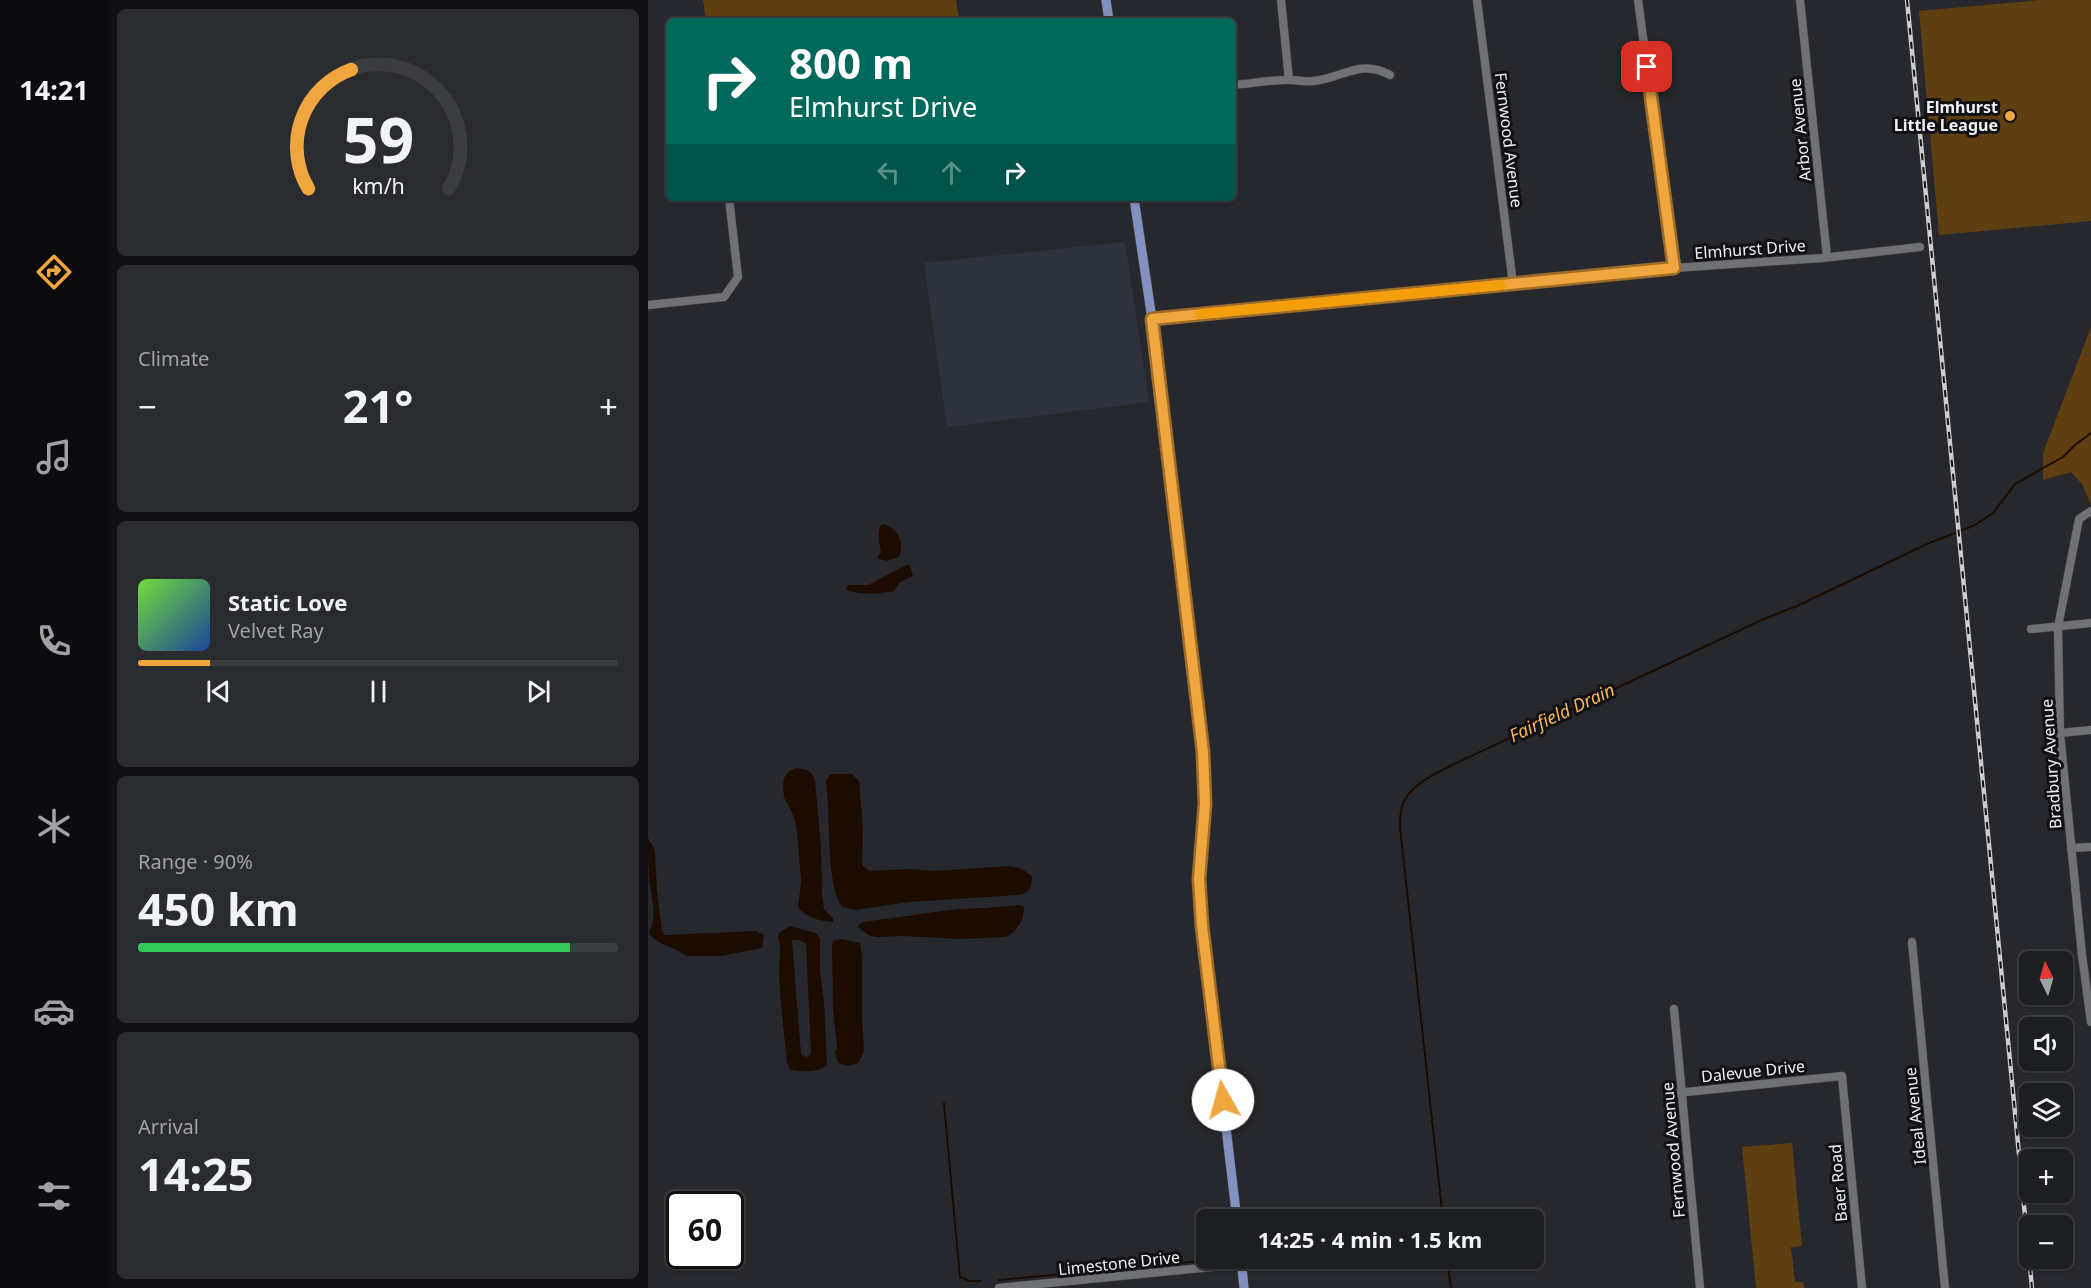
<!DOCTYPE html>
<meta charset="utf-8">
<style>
body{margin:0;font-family:"Noto Sans",sans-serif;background:#2a2b2f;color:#f1f3f6;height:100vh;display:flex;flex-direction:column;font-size:22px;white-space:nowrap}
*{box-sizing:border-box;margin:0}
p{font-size:20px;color:#a0a2a5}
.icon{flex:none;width:33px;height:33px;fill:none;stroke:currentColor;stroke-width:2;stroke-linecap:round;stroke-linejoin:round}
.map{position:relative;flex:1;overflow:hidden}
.side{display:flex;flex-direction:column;gap:9px;padding:9px;background:#101013;width:540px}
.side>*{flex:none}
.banner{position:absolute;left:18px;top:18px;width:570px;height:183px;border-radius:9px;box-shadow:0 2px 4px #0004,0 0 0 2px #3b3c40;background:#00695c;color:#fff;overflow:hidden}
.needle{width:39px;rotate:355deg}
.tools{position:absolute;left:1371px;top:951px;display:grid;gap:12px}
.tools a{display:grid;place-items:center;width:54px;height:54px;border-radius:9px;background:#1d1e22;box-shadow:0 2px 4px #0004,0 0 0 2px #3b3c40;font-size:30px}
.speed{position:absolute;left:18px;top:1191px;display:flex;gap:12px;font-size:30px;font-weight:700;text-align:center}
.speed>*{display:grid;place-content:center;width:78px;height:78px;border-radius:50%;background:#1d1e22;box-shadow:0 2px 4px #0004,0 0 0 2px #3b3c40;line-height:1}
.speed .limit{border:3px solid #111;border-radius:9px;background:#fff;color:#111}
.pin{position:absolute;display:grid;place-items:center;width:51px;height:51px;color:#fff;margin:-26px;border-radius:12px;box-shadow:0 3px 9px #0006}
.me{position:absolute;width:66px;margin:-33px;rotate:353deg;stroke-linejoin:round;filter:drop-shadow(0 0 4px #0008)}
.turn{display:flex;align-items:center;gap:21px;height:126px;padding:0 24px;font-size:27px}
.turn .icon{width:78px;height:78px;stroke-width:2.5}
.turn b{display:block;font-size:42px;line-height:51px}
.lanes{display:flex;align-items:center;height:57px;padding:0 24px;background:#0003;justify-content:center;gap:30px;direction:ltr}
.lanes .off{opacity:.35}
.big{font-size:45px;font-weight:700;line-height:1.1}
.side .widget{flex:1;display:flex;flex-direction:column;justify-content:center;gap:9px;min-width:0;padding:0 21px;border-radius:9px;background:#2a2b2f}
.side .dial{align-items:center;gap:0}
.dial svg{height:156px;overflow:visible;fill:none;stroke:#3b3c40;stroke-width:7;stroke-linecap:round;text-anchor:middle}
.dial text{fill:#f1f3f6;stroke:none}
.song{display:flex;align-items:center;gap:18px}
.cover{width:72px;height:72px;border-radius:9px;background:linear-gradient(135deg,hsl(100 70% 55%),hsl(220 70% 35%))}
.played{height:6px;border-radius:3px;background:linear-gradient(90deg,#f0a63e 15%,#3b3c40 15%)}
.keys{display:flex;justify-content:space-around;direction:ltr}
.heat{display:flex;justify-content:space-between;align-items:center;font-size:33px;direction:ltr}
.charge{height:9px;border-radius:4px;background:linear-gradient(90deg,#34c759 90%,#3b3c40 0)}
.trip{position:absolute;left:548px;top:1209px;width:348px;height:60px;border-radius:9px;background:#1d1e22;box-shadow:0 2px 4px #0004,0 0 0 2px #3b3c40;font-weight:700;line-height:60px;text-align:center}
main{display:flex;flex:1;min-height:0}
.tab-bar{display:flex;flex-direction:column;width:108px;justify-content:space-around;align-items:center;background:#0c0c0e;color:#a0a2a5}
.tab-bar .icon{width:42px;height:42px}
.tab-bar .selected{color:#f0a63e}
.tab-bar b{font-size:27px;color:#f1f3f6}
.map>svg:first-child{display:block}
.built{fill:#2e323c}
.green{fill:#5f3f12}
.water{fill:#1c0c00;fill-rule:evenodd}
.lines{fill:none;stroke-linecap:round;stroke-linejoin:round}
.stream{stroke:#1c0c00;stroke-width:2}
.minor-casing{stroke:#46474b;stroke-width:9}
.major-casing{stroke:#46474b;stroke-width:10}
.minor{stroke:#6f7177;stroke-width:8}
.major{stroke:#8291c0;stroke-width:9}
.rail-casing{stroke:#cccdd2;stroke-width:4.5}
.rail{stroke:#101113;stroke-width:2;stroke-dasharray:7;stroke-linecap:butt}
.route-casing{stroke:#9c6c28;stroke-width:15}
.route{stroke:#f0a63e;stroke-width:10}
.slow{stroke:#f59e0b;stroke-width:10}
.poi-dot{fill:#f0a63e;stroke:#101113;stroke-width:2}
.labels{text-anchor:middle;stroke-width:6;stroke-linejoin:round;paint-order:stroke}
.poi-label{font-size:16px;font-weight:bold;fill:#eff0f4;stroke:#101113;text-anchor:end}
.street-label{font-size:16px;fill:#eff0f4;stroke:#101113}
.water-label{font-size:18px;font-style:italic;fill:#fbb557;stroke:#101113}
</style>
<main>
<nav class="tab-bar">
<b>14:21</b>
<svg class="icon selected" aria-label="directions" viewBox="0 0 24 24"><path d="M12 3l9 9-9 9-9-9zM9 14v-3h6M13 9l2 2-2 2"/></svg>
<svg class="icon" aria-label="music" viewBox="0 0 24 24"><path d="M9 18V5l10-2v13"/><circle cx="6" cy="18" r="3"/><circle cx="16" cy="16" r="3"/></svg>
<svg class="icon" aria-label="phone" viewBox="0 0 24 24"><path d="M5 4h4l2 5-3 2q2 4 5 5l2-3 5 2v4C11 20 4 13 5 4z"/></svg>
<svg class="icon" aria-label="climate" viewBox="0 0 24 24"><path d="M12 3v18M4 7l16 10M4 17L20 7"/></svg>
<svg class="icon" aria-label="car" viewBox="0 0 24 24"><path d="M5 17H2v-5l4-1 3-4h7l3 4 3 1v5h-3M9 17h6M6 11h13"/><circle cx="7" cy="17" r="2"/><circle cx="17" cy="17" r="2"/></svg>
<svg class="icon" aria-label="filters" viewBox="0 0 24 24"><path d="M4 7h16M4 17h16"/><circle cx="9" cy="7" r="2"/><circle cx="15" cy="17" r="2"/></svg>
</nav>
<section class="side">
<div class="widget dial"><svg viewBox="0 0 100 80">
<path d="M14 69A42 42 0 1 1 86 69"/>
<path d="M14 69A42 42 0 0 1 36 8" stroke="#f0a63e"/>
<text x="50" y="56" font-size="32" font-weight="700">59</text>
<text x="50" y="72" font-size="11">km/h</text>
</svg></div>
<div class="widget"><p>Climate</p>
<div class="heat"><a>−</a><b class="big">21°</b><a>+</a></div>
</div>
<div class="widget">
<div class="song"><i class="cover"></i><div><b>Static Love</b><p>Velvet Ray</p></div></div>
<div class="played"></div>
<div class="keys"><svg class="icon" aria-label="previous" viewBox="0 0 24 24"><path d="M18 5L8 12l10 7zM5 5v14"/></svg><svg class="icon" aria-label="pause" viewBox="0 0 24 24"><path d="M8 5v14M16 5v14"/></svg><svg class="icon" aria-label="next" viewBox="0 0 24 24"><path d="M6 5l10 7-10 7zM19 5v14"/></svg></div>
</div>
<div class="widget"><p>Range · 90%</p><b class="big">450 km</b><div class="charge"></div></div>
<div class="widget"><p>Arrival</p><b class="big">14:25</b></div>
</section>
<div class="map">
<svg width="1443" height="1288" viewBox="0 0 1443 1288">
<rect width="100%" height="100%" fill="#27282d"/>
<path class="built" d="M477 242 501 402 299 427 276 263Z"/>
<path class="green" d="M55 0H308L311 21H58Z
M1393 0H1443V221L1291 235 1271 11Z
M1443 327V505L1434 484 1423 472 1395 480V453Z
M1144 1143 1154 1246 1143 1247 1147 1282H1155L1156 1288H1108L1094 1147Z"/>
<path class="water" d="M235 524C250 528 257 542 251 557L239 561 229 558 233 552C231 543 230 536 232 526Z
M258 565H262L265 576 252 582 246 591C232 594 212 595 198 590L200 585H220Z
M148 768C158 769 163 770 167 780L173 848 174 892 176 909 185 918V922C174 922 157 917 150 907L153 882 149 831 146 817 136 797 135 786 136 778 141 771Z
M183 774H204L211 781 215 829 214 863 215 866 222 871 263 869 286 871 362 866 374 869 384 876C384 888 382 893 370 895L261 902 208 910 194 907C177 883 183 813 178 781Z
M0 838 7 850 9 891 14 931 17 935 108 931 116 935 114 948 73 956H38C27 946 9 946 1 933 10 915 3 896 1 877 0 864 0 851 0 838Z
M372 905 376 907C376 920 369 932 357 937L311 939 256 936 228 937 220 935 210 927 211 924 215 922 309 909 338 908Z
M142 926 168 933 172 939V971L176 1002 179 1065C169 1073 154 1072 142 1070L139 1063C136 1029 129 984 132 951 133 944 129 939 131 933ZM144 940H151L158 944 163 1051 162 1055 158 1057 153 1054Z
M193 939 212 943 214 956V1012L216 1052 210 1063 200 1066 190 1063 187 1053 189 1047 185 1008 184 946 185 941Z"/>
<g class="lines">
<path class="stream" d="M296 1103 312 1278
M795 1220 752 827C752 821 752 814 754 807 759 786 787 774 804 765L1118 618 1149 606 1279 544 1327 525 1345 513 1367 484 1415 457 1427 445 1443 433
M799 1258 803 1288
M313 1277 321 1281H333
M351 1280 563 1260"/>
<defs>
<path id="minor" d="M633 0 641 80
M829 0 865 284
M990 0 1026 268
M1152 0 1179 257
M585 85C602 84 626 79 642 80 650 80 657 82 665 81 694 79 712 58 742 75
M0 305 76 297 90 277 81 198
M504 319 1026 268 1174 258 1272 247
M1443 511 1431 519 1410 627 1412 733 1434 955 1443 1022
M1383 629 1443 623
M1412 733 1443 730
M1423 848 1443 847
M1264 942 1297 1288
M1026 1009 1052 1288
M1019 1094 1194 1076 1214 1288
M351 1288 594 1264"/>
<path id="major" d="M458 0 461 21
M486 198 504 319 555 752 557 804 551 879 554 926 589 1220
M593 1258 596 1288"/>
</defs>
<use href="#minor" class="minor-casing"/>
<use href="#major" class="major-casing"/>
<use href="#minor" class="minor"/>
<use href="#major" class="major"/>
<defs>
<path id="rail" d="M1259 0 1384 1288"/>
</defs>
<use href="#rail" class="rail-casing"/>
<use href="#rail" class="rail"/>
</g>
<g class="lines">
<defs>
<path id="route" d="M575 1100 554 926 551 879 557 804 555 752 504 319 1026 268 999 67"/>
</defs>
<use href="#route" class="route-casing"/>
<use href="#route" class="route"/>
<path class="slow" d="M552 314 853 285"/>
</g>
<circle class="poi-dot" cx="1362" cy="116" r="6"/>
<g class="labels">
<g class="poi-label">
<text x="1350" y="113">Elmhurst<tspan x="1350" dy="18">Little League</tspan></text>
</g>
<g class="street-label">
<text transform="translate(1152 130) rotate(-96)" y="6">Arbor Avenue</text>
<text transform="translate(861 140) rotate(83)" y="6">Fernwood Avenue</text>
<text transform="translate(1102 249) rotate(-4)" y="6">Elmhurst Drive</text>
<text transform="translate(1403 764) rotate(-94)" y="6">Bradbury Avenue</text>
<text transform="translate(1105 1071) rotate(-6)" y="6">Dalevue Drive</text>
<text transform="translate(1267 1116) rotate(-96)" y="6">Ideal Avenue</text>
<text transform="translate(1025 1150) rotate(-95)" y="6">Fernwood Avenue</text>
<text transform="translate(1190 1183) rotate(-95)" y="6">Baer Road</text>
<text transform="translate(471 1263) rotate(-6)" y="6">Limestone Drive</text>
</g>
<g class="water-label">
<text transform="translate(914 713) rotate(-25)" y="6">Fairfield Drain</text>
</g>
</g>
</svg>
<div class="tools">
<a><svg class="needle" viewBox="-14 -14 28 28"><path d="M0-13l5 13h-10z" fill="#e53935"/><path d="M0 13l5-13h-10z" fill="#a0a2a5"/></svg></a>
<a><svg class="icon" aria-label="sound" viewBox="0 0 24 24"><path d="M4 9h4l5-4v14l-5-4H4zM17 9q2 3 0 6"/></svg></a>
<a><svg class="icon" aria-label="layers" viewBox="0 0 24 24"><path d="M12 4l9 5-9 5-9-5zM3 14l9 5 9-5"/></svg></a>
<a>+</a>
<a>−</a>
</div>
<div class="speed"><div class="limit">60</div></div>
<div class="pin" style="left:999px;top:67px;background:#d93025"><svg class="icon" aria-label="arrive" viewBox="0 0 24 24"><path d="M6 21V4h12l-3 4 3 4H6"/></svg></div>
<svg class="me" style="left:575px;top:1100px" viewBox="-20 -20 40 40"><circle r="19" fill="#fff"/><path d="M0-13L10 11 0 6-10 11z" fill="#f0a63e"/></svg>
<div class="trip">14:25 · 4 min · 1.5 km</div>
<div class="banner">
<div class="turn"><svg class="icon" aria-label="right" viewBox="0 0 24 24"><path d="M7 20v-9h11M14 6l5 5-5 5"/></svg><div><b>800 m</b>Elmhurst Drive</div></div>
<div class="lanes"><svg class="icon off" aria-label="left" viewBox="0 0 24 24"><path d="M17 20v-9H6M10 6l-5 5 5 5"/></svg><svg class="icon off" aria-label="ahead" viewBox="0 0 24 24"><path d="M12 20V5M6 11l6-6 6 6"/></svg><svg class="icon" aria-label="right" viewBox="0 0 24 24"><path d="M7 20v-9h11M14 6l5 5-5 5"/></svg></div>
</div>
</div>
</main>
